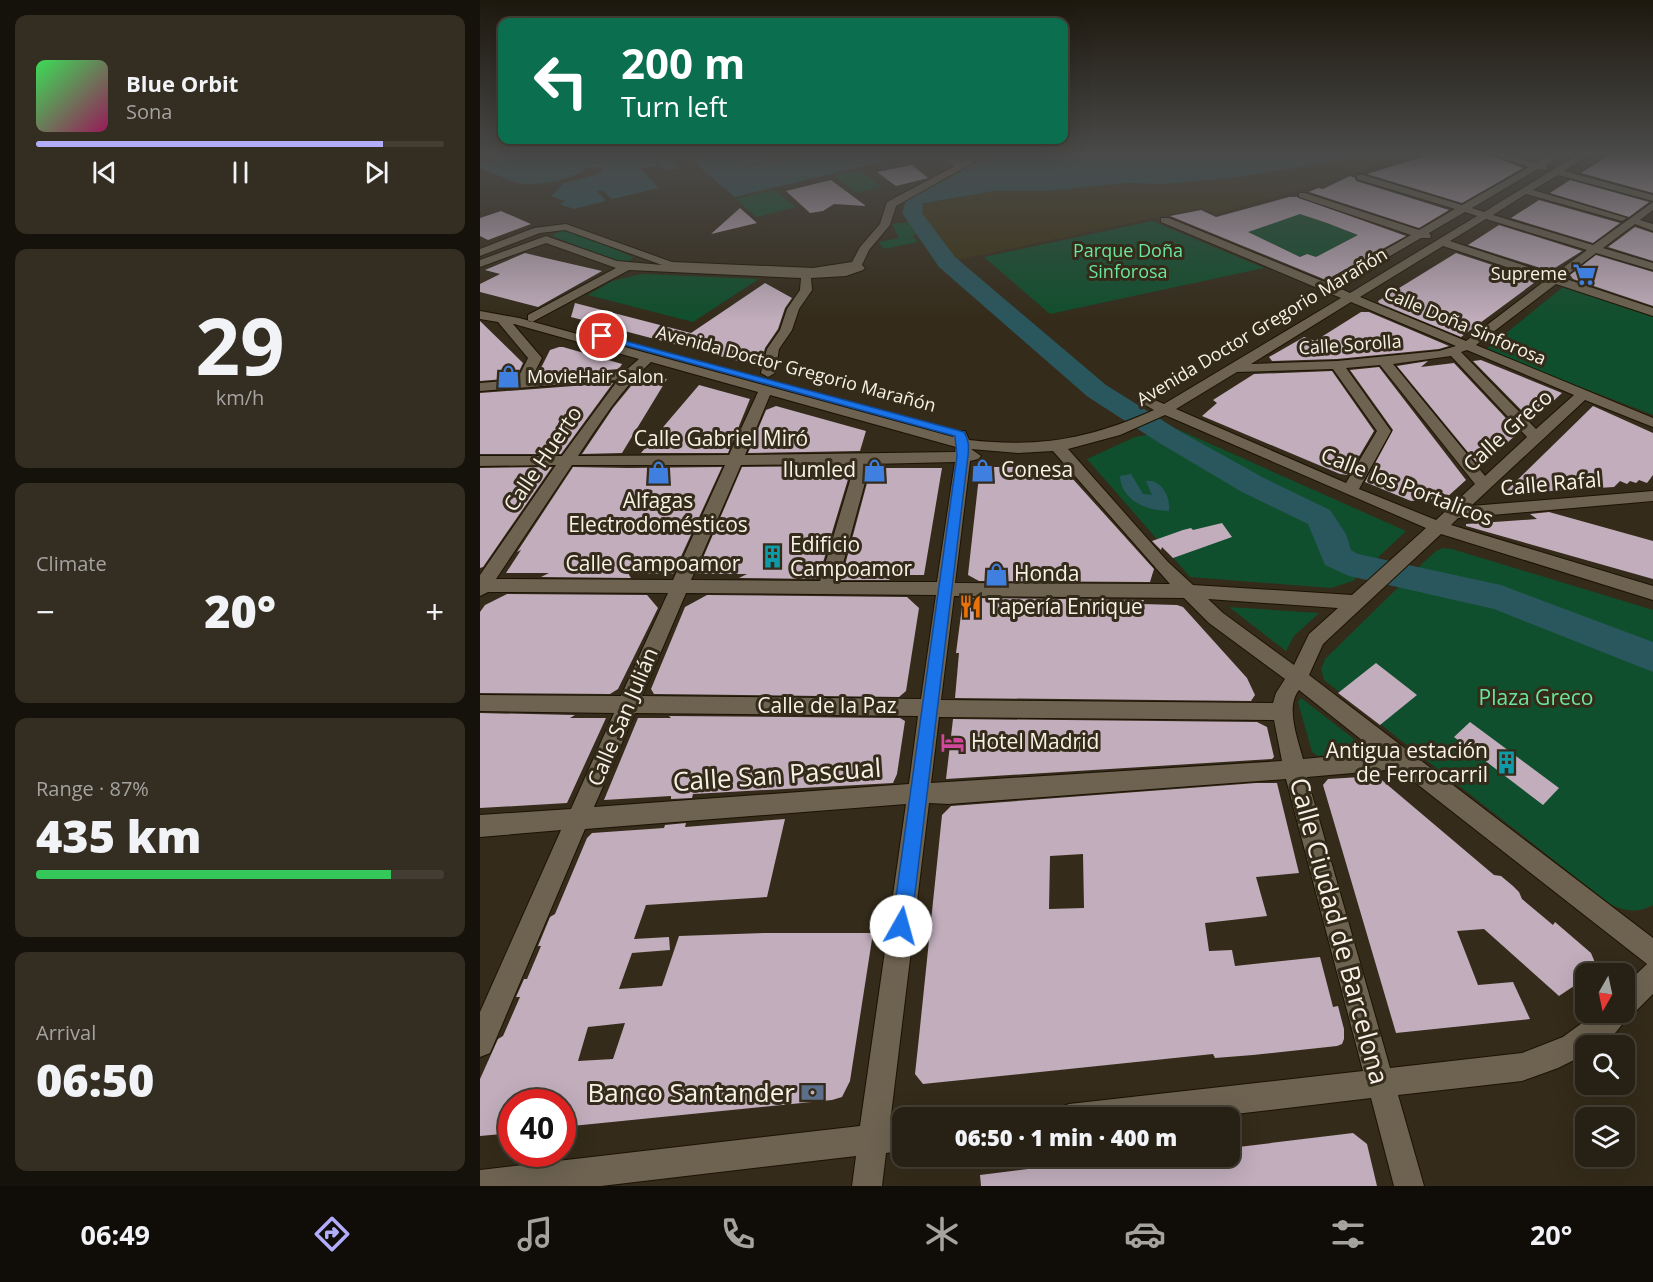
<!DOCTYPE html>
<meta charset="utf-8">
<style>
body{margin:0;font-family:"Open Sans",sans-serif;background:#332d22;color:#f1f3f6;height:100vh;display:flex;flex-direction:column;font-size:22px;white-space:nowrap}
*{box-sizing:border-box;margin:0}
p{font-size:20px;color:#a4a3a0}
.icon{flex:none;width:33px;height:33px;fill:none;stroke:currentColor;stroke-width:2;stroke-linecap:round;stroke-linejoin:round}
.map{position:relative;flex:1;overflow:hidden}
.drawer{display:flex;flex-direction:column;gap:15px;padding:15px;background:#15120b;width:480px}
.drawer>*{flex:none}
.guide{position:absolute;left:18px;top:18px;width:570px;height:126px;border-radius:12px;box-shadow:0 6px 24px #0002,0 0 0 2px #433e34;background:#0b6e4f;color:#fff;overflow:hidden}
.needle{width:39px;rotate:189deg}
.fabs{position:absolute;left:1095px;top:963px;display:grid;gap:12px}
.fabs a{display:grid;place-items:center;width:60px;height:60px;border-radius:12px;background:#272014;box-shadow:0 6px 24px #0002,0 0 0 2px #433e34;font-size:30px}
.speed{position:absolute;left:18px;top:1089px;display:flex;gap:12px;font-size:30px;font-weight:700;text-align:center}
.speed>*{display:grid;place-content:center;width:78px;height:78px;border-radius:50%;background:#272014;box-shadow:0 6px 24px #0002,0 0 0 2px #433e34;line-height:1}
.speed .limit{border:9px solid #d22;background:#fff;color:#111}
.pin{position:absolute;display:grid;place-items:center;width:51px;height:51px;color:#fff;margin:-26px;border:3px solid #fff;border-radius:50%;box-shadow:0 2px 6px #0007}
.me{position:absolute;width:66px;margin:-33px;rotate:7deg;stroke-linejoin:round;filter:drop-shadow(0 0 4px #0008)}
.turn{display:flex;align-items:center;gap:21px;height:126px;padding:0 24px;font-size:27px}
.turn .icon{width:78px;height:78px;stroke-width:2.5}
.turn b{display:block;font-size:42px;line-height:51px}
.big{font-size:45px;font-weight:800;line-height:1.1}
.drawer .card{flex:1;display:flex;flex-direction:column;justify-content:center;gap:9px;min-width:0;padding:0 21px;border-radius:12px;background:#332d22}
.drawer .dial{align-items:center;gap:0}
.dial b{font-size:78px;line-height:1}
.song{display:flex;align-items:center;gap:18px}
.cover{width:72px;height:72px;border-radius:9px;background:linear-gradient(135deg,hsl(130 70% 55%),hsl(330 70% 35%))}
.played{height:6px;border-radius:3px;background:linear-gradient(90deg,#b1adfa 85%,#433e34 85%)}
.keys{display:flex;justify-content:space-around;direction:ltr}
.heat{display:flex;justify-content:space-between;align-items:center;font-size:33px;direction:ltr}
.charge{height:9px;border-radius:4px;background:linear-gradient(90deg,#34c759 87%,#433e34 0)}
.trip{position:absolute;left:412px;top:1107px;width:348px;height:60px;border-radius:12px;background:#272014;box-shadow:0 6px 24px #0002,0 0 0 2px #433e34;font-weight:800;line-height:60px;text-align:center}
.menu{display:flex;height:96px;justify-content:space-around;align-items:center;background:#100d08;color:#a4a3a0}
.menu .icon{width:42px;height:42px}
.menu .active{color:#b1adfa}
.menu b{font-size:27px;color:#f1f3f6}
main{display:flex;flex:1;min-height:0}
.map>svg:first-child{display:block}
.green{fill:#104f2d}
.sand{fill:#3c3313}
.water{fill:#2a565d}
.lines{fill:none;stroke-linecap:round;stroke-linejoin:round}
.river{fill:#2a565d;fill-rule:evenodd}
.building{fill:#c1adbc;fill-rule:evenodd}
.minor-casing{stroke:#1c1304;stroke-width:2}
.minor{fill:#6e6351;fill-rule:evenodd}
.route{fill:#1a73e8;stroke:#114b97;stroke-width:1.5}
.labels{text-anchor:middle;stroke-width:6;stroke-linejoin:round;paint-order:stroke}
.far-park-label{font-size:18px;fill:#6ae79d;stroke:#342b1a}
.far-poi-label{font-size:18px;fill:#f8f1e7;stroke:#342b1a;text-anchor:end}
.far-street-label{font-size:18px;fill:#f8f1e7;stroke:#342b1a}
.street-label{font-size:21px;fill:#f8f1e7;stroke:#342b1a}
.poi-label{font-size:21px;fill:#f8f1e7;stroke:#342b1a;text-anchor:start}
.park-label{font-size:21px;fill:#6ae79d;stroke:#342b1a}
.near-street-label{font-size:26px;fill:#f8f1e7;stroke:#342b1a}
.near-poi-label{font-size:26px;fill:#f8f1e7;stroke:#342b1a;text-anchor:end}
</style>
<main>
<section class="drawer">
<div class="card">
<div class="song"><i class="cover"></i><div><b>Blue Orbit</b><p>Sona</p></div></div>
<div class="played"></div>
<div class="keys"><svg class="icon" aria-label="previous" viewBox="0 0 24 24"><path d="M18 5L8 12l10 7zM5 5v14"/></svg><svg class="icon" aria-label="pause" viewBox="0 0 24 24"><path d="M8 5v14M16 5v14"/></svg><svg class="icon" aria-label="next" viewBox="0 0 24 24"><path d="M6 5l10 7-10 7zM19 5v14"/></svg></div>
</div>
<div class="card dial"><b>29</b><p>km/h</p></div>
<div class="card"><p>Climate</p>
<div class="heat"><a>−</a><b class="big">20°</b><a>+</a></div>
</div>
<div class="card"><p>Range · 87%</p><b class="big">435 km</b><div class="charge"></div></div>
<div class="card"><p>Arrival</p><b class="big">06:50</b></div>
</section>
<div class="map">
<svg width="1173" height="1186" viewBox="0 0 1173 1186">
<rect width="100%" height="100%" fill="#342b1a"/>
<path class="green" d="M378 170 402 186 377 193 353 176Z
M294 190 316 207 276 217 256 199Z
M818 213 879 235 836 257 827 254 820 257 766 231Z
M672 221 784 268 570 314 504 257Z
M428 222 436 235 432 236 438 242 404 249 399 242 419 238 412 224Z
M82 230H89L153 257 151 260 138 262 72 236Z
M162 274 279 279 213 322 108 295 132 281Z
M1083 287 1173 317V415L1005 350Z
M697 429 926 531 873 581 851 588 710 577 607 459 655 437Z
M963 548 972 549 1173 610V905C1158 913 1145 912 1130 904L844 680 841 669 845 659 944 562 956 551Z
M749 607 839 613 814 636 806 651Z
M821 698 879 743 881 747 879 753 838 756 832 752 818 702Z"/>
<path class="sand" d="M896 154H941L735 214 721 208 477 260 451 234 438 209 439 208 433 205 514 191H564L649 183 686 184 752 178Z"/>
<path class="water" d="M18 154H317L265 166 266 167 325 154H435L255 197 205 155 189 158 200 168 187 171 177 161 178 165 163 168 157 165 179 188 132 199 122 190 117 191 126 201 94 209 79 204 85 201 71 196 84 183 119 174 123 167 107 168C97 179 54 187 40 183 26 180 13 173 0 168V163Z
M500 154H896L752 178 686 184 649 183 564 191H514L433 205 427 200 498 162 512 159Z
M651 474 663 494 672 495 666 481C681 479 691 497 689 511 668 511 641 501 640 476Z"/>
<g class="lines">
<path class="river" d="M433 199 440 201 443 205 442 213 475 257 626 385 701 432 784 478 850 510 866 534 871 550 878 554 1021 585 1173 642V672L1014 609 869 576 845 565 828 524 762 492 681 444 608 397 459 267 422 213 426 201Z"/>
</g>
<path class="building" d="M952 154H1007L1043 168 982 203 887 174Z
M1131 154H1173V193L1101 173Z
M432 165 448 178 416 186 397 172Z
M870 176 875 178 876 181 969 210 939 228 829 192 838 188 843 189Z
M351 180 386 206 354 204 343 211 330 213 306 191Z
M1090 180 1169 202 1149 217 1070 193Z
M809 197H817L926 236 846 280 690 216 721 210 736 217ZM820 214 847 223 878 235 836 257 827 254 820 257 768 232Z
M1059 200 1140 223 1113 243 1031 218Z
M260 208 277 223 231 234Z
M21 211 51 224 8 240 0 236V218Z
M1019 225 1102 251 1070 271 988 245Z
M1155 227 1173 233V261L1128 247Z
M45 253 70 259 122 271 58 307 0 292V284L20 274 5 270Z
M976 253 1058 280 981 337 899 303 898 301Z
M1116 255 1173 272V306L1093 279 1090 275Z
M285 283 312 298 305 308 298 329 285 348 281 363 274 365 91 317 95 303 211 333Z
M881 312H889L969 346 959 349 857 359 792 361 789 357 824 337 835 341Z
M0 321 43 363 36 378 0 381Z
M79 347H83L142 364 139 369 57 376 70 350Z
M1001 360 1082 393 1056 417 1046 415 993 361Z
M948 361 941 367 974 363 1039 432 1004 464 996 462 917 366Z
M899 367 986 480 966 498 931 501 885 482 913 430 870 370Z
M852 371 894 431 868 475 860 474 722 416 737 403 733 400 774 374Z
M160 375 187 379 142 453 102 454 133 408Z
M133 383 81 454H0V393Z
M219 385 270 399 248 453H161Z
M296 406 386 431 380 451 268 453 286 410Z
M1113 406 1173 433V475L1167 483 1159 480 1156 483 1150 481 1147 484 1140 481 1134 487 1023 494Z
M372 466 338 579 259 578 267 574H216L262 467Z
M72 467 3 567 0 568V468Z
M93 467 148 468 242 467 193 574 148 573 151 578 61 577 69 573H26L41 550 37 552Z
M500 467H582L674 569 670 582 499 581 488 575Z
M391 468H462L444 575H405L410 580H361Z
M1069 512 1173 541V579L986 526V524L1057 519 1050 514Z
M742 523 752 537 693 558 682 547 681 550 672 541 703 530 711 528 713 530Z
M27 594 167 595 178 608 138 689 130 694 0 693V612L5 605Z
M227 595 427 597 439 608 426 691 419 697 174 694 171 689 205 607Z
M493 598 664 600 662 604 697 605 703 607 767 678 775 695 771 701 475 698 479 653H476L482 607Z
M896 663 937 695 900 725 858 693Z
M0 713 95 715 90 718H126L87 803 0 808Z
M189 716 420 718 425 721 417 774 413 783 213 794 212 798 191 799V796L124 800 158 718H191Z
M473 719 777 722 787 727 794 757 792 759 466 779Z
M990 722 1079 788 1063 805 974 737Z
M897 776 1014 875 1021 876 1033 886 1039 892 1042 899 1073 925 1075 922 1111 953 1116 965 1113 973 1106 974V978L1079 996 1004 929 977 931 998 985 1033 982 1050 1019 916 1033 843 785 848 779Z
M776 783H797L819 873 776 877 787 916 725 923 729 951 752 950 755 966 840 957 853 1007 858 1006 864 1029V1039L862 1044 857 1046 773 1055 735 1058 733 1054 443 1084 435 1074 439 1037 462 815 471 806ZM603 854 604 908 569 909 570 856Z
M305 819 287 897 166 905 154 939 189 937 190 950 152 953 139 989 182 986 199 936 284 933H393L370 1081 362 1097 352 1100 82 1127V1102H32V1133L0 1136V1079L18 1039 23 1036 40 997H36L44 979H47L61 946H58L70 917 75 914 107 838 112 833 184 828 185 825 206 823 205 827ZM145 1023 133 1059 98 1061 108 1027Z
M873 1133 887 1144 897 1186H501L500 1175 655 1156H750V1148Z"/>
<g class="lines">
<defs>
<path id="minor" d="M458 154H469L482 162 489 159 494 162 416 206 410 225 389 250 382 265 385 268 383 270 366 276 331 278 332 290 319 309 312 330 299 349 295 373 288 377 281 373 287 349 300 330 307 309 320 290 321 278 149 270 52 322 48 321V315L136 268 66 243 0 267V260L66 236 137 261 182 265 85 230 60 233 0 256V249L54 228 86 224 192 262 333 268 372 262 380 247 400 224 407 202 475 166Z
M1009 154H1024L1056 163 1071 154H1082L1065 166 1068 168 1066 170 1058 169 992 208 1004 212 1099 154H1110L1084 171 1173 195V201L1078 175 1053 190 1147 218 1142 221 1046 194 1013 215 1113 245 1173 202V210L1160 220 1173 224V231L1155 224 1123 248 1173 263V270L1116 253 1083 278 1173 308V316L1076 284 996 345 1173 418V427L1105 400 991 506 1173 491V501L978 518 971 525 1173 586V600L961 534 843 644 829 675 1173 938V994L1153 1014 1149 1016 1136 1032 1119 1046H1106V1054L1078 1068 1042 1081 918 1095 944 1186H914L891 1098 721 1118H575L579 1108 589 1104 883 1071 806 779 468 804 449 803 410 1123 423 1121V1151L406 1153 402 1186H372L376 1156 121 1186H0V1170L380 1126 426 804 105 829 10 1053 0 1057V1012L81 830 0 837V815L91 809 134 713 0 711V695L141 696 188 593 8 592 0 596V575L76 465 0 466V456H82L138 380 0 391V383L37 380 48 358 18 322 0 319V311L39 318 473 437 475 431H485L489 440C558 448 610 439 674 410L658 401 660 398H670L684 404 861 298 681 222V218H689L847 283 931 235 819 197V193H825L939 230 975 209 877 179V175H883L982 205 1049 167ZM985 212 997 216 870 293 857 287 941 238H950L951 236 949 233ZM1006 219 1107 250 1073 275 970 241ZM963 246 1066 280 986 341 880 297ZM871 302 976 346 959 351 857 361 771 364ZM33 324H34L159 359 145 371 51 379 62 358ZM987 350 1094 395 1056 429 981 352ZM971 356 1047 437 1005 476 913 364ZM171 362 278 392 249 455 98 456C120 423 141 389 171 362ZM900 365 995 484 956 520 879 489 911 431 866 368ZM853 369 897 431 866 483 696 409 757 372ZM290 395 476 447 475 452 265 455ZM685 415 946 528 872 595 713 585 688 562 588 449 640 435ZM491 449 538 453 573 451 690 584 475 583 490 461 498 459 501 456ZM475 462 457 582H358L390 464ZM375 464 340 581 211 580 261 465ZM92 465H245L193 580 16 579ZM206 593 456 595 441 699 162 696ZM474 596 704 598 729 623 805 679 796 693 793 703 461 700ZM728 599 858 608 829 634 814 665 743 613ZM819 690 824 694 897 752 823 759C818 740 805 707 819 690ZM155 713 438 716 429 784 114 807ZM459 717 794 720 802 761 451 783ZM918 769 1167 964 1144 986V1012H1117L1083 1037 1042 1053 910 1068 827 777Z"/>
</defs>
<use href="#minor" class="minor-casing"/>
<use href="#minor" class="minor"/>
</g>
<linearGradient id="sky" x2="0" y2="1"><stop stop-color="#1d180e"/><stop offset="0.48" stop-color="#4a4a49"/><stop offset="1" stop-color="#4a4a49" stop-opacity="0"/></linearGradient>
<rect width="1173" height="320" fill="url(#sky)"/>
<path class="route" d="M119 334 484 432C489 440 489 447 488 456L431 926 428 933 421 935 415 933 412 926 477 456 475 436 119 338Z"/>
<defs>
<symbol id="supermarket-bare" viewBox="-9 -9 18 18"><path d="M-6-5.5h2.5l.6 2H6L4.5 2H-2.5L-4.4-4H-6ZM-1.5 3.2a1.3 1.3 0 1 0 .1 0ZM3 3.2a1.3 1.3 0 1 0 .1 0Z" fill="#3f7fe0" stroke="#342b1a" stroke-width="2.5" paint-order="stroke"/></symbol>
<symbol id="shop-bare" viewBox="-9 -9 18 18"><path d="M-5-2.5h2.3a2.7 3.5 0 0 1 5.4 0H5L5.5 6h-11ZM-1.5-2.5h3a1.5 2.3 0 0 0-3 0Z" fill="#3f7fe0" stroke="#342b1a" stroke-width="2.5" paint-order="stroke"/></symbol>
<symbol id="building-bare" viewBox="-9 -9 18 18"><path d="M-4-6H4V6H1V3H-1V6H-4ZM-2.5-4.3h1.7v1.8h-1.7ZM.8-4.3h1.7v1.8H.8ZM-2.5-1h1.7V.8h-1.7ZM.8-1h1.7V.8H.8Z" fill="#0f9aa8" stroke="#342b1a" stroke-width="2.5" paint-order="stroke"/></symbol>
<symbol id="restaurant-bare" viewBox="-9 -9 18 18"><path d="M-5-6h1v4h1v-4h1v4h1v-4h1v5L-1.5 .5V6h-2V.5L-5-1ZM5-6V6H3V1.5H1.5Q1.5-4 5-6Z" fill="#e8710a" stroke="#342b1a" stroke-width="2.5" paint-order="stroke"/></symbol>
<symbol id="hotel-bare" viewBox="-9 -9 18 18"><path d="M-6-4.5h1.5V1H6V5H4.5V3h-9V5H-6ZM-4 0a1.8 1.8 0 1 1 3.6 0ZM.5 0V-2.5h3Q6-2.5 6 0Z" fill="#d1479c" stroke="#342b1a" stroke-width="2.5" paint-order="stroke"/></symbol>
<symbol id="bank-bare" viewBox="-9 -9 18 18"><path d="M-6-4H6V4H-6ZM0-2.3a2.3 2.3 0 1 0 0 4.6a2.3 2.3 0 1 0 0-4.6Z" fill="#5c6f8a" stroke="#342b1a" stroke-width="2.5" paint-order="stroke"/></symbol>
</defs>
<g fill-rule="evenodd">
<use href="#supermarket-bare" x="1088" y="258" width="33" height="33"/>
<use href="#shop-bare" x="12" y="360" width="33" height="33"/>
<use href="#shop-bare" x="378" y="454" width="33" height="33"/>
<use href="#shop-bare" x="486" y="454" width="33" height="33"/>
<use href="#shop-bare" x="162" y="456" width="33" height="33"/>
<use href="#building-bare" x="276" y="540" width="33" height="33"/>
<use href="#shop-bare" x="500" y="558" width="33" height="33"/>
<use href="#restaurant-bare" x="474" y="590" width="33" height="33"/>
<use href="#hotel-bare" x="456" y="726" width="33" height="33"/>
<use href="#building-bare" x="1010" y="746" width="33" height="33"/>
<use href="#bank-bare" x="316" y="1076" width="33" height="33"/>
</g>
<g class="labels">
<g class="far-park-label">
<text x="648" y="257">Parque Doña<tspan x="648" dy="21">Sinforosa</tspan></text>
</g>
<g class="far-poi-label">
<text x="1087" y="280">Supreme</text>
<text x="47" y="383" text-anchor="start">MovieHair Salon</text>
</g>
<g class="far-street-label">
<text transform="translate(985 326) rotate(23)" y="6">Calle Doña Sinforosa</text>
<text transform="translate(782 327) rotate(-31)" y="6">Avenida Doctor Gregorio Marañón</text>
<text transform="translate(870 345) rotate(-4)" y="6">Calle Sorolla</text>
<text transform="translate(316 369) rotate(15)" y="6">Avenida Doctor Gregorio Marañón</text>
</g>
<g class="street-label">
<text transform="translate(1028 431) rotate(-42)" y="7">Calle Greco</text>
<text x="241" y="446">Calle Gabriel Miró</text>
<text transform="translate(63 459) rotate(-56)" y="7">Calle Huerto</text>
<text transform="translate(1071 484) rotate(-5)" y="7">Calle Rafal</text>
<text transform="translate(927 487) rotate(21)" y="7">Calle los Portalicos</text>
<text x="173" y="571">Calle Campoamor</text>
<text x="347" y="713">Calle de la Paz</text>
<text transform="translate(143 717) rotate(-67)" y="7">Calle San Julián</text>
</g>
<g class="poi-label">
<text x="376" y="477" text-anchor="end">Ilumled</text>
<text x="521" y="477">Conesa</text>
<text x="178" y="508" text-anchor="middle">Alfagas<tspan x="178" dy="24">Electrodomésticos</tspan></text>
<text x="310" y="552">Edificio<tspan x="310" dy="24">Campoamor</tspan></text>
<text x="534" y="581">Honda</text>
<text x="508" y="614">Tapería Enrique</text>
<text x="491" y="749">Hotel Madrid</text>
<text x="1008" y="758" text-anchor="end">Antigua estación<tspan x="1008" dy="24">de Ferrocarril</tspan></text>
</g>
<g class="park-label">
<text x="1056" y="705">Plaza Greco</text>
</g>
<g class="near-street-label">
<text transform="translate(297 775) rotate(-4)" y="9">Calle San Pascual</text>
<text transform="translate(859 931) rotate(75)" y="9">Calle Ciudad de Barcelona</text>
</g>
<g class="near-poi-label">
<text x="315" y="1102">Banco Santander</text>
</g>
</g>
</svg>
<div class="fabs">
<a><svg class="needle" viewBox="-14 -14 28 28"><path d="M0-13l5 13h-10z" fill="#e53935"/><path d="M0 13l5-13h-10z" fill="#a4a3a0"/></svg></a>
<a><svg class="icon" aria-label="search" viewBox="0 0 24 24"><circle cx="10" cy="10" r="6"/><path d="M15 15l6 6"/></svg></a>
<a><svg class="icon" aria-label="layers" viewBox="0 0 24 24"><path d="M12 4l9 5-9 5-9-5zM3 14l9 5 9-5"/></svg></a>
</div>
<div class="speed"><div class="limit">40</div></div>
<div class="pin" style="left:122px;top:336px;background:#d93025"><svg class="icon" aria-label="arrive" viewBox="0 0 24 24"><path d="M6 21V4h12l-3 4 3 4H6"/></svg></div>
<svg class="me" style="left:421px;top:926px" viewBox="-20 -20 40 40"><circle r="19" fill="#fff"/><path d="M0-13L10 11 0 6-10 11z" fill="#1a73e8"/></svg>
<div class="trip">06:50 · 1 min · 400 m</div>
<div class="guide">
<div class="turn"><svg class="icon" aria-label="left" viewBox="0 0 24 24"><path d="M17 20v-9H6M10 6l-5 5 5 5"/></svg><div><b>200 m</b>Turn left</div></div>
</div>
</div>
</main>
<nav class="menu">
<b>06:49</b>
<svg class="icon active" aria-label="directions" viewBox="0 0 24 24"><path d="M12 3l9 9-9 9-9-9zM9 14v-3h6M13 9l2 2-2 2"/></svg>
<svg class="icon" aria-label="music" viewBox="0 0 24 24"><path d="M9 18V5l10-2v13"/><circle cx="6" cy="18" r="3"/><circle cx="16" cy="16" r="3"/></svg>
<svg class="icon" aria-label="phone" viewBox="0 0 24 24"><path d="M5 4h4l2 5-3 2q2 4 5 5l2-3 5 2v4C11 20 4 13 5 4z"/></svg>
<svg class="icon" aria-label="climate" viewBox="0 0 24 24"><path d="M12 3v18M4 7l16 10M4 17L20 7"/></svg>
<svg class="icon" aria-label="car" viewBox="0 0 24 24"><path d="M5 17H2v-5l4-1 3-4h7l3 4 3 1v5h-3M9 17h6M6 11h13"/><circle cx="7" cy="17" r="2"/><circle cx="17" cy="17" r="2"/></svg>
<svg class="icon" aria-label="filters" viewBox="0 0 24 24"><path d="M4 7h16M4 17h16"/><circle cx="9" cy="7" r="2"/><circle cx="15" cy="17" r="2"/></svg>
<b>20°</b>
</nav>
